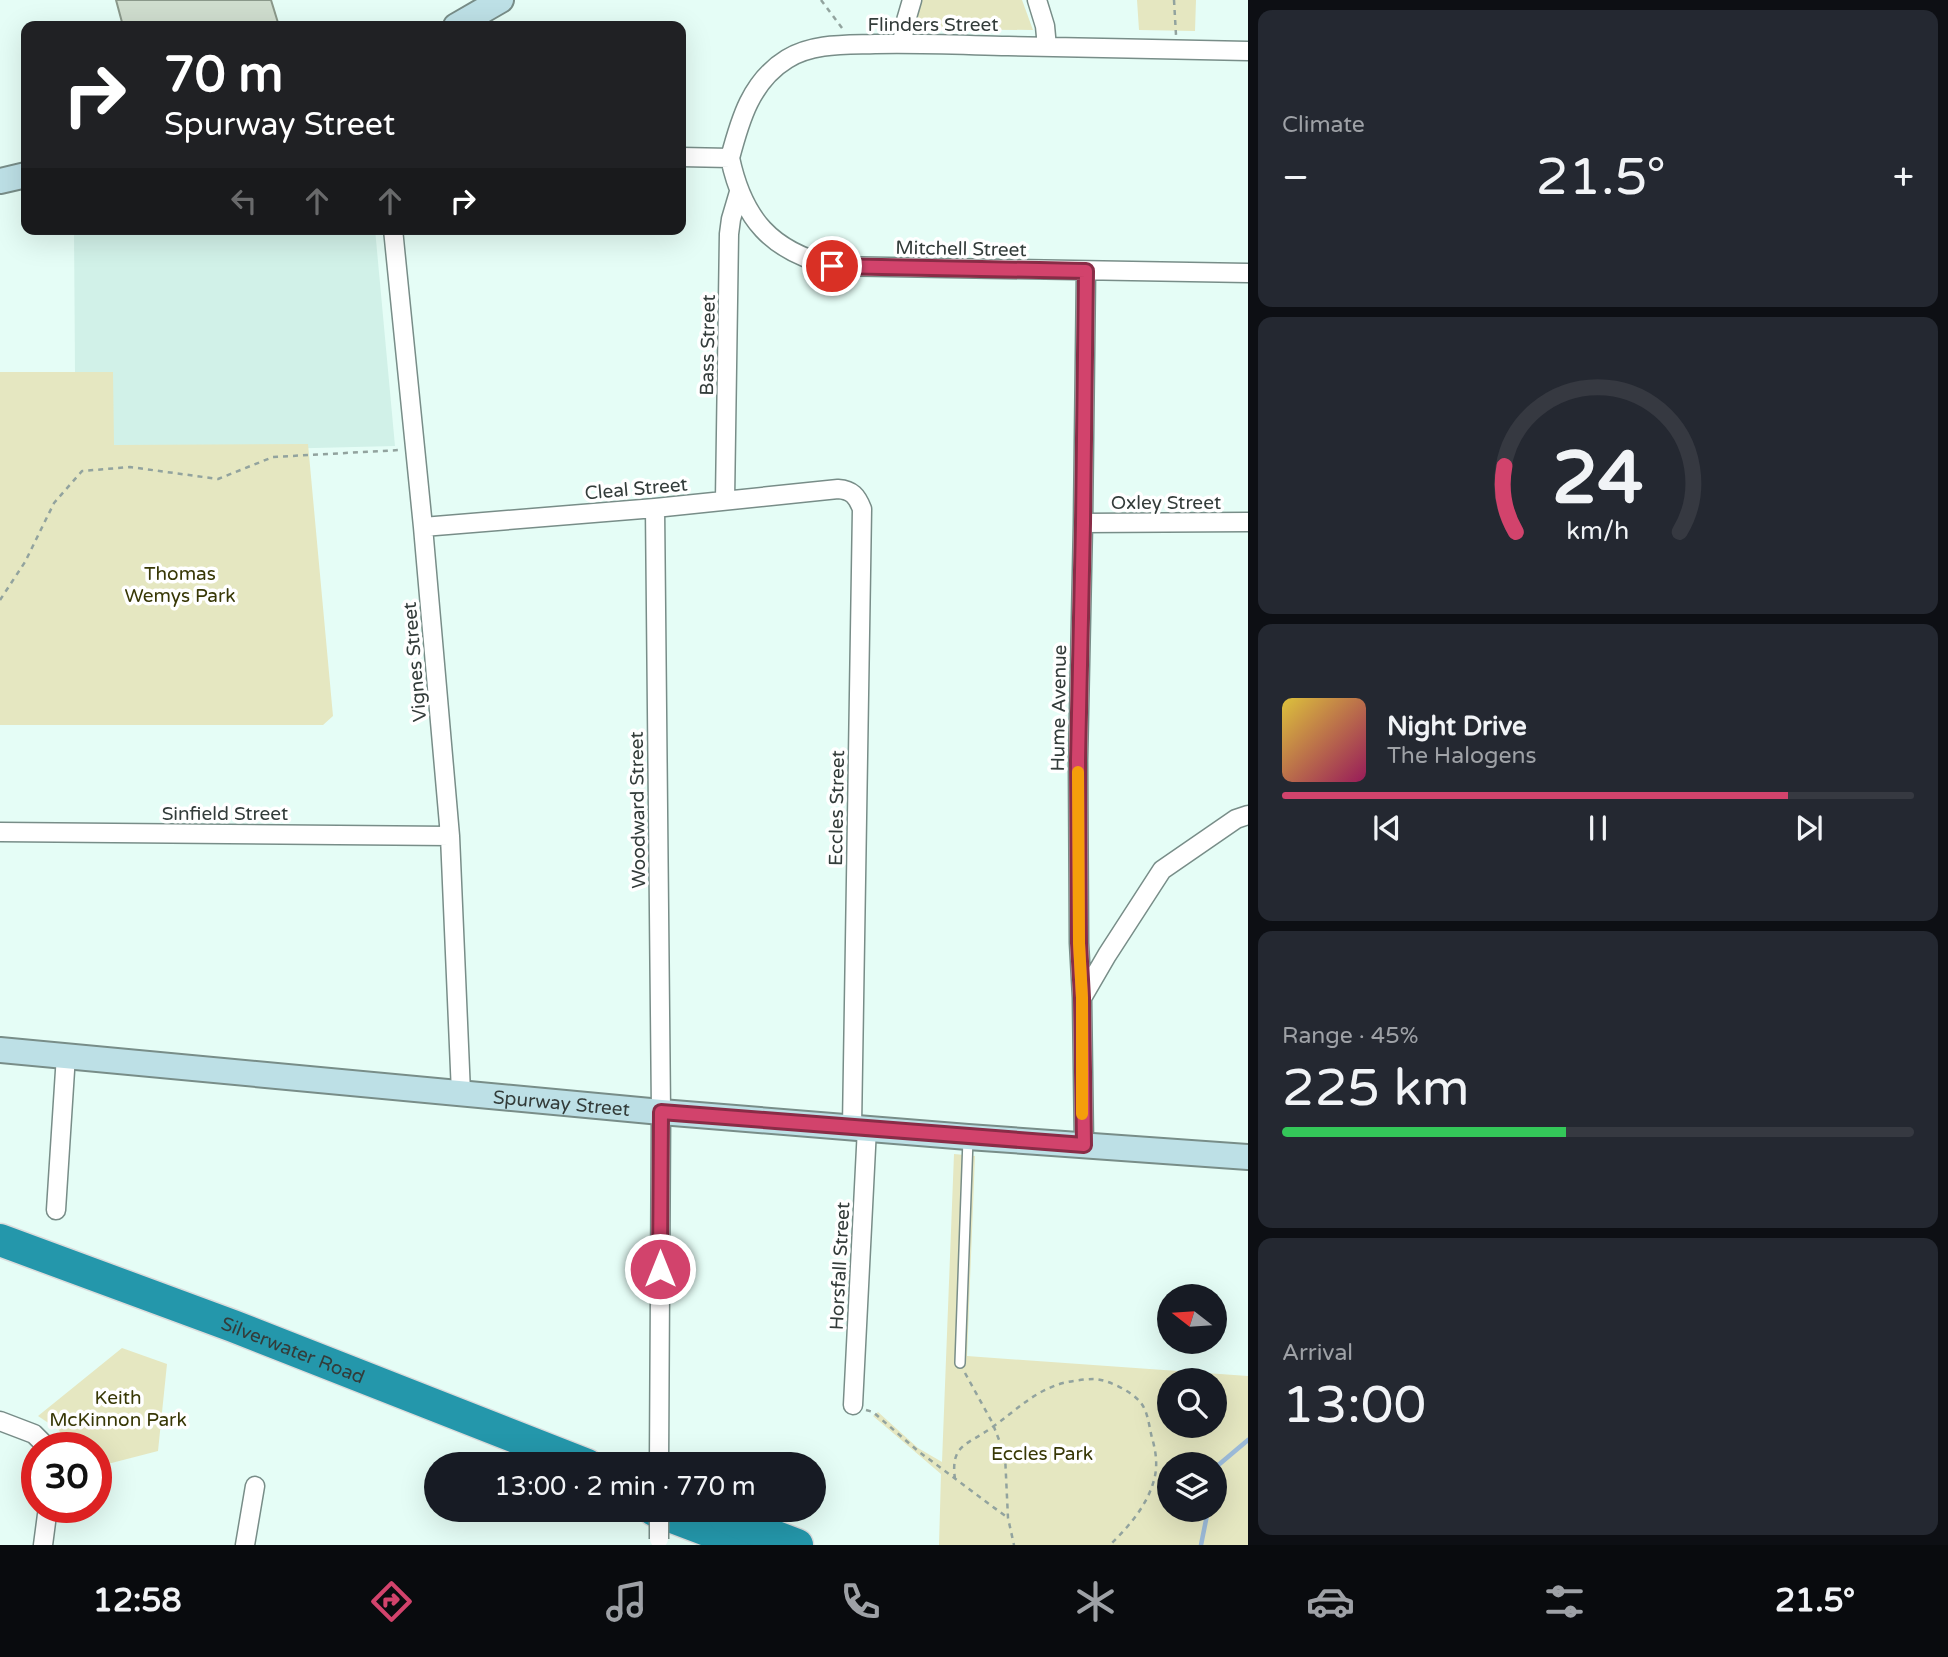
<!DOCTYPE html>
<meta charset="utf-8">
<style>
body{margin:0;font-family:"Varela Round",sans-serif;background:#242831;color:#f1f3f6;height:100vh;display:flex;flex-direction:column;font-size:26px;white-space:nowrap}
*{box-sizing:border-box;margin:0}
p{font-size:23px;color:#9ea1a6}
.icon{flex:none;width:38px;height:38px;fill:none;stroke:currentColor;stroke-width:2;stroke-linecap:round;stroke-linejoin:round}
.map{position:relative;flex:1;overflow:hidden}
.panel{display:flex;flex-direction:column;gap:10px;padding:10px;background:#0d0f14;width:700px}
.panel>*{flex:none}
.top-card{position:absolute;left:21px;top:21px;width:665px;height:214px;border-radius:14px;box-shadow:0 7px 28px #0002;background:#202124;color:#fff;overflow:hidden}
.needle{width:46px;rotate:287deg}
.controls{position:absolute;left:1157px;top:1284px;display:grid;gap:14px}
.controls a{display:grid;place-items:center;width:70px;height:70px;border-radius:50%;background:#171b24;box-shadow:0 7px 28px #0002;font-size:35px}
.speed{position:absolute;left:21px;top:1432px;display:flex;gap:14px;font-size:35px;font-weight:700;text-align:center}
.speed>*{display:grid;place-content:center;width:91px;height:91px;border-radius:50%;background:#171b24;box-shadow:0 7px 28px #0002;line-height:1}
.speed .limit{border:10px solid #d22;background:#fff;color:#111}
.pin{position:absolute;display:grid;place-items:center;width:60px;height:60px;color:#fff;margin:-30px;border:4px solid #fff;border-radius:50%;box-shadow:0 2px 7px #0007}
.me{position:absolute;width:77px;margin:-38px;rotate:0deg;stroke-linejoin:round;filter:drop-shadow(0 0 5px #0008)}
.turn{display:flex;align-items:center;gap:24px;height:147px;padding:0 28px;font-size:32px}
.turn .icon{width:91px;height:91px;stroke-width:2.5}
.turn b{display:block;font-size:49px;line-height:60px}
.lanes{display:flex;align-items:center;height:66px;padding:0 28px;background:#0003;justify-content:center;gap:35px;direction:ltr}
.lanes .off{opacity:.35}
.big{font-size:52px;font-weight:600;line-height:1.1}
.panel .tile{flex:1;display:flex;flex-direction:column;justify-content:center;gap:10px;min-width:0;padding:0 24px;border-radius:14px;background:#242831}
.panel .dial{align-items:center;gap:0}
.dial svg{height:182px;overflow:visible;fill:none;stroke:#363941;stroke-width:7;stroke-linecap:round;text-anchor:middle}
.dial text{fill:#f1f3f6;stroke:none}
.song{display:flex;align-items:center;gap:21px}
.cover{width:84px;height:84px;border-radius:10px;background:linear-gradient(135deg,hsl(50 70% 55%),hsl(330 70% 35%))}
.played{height:7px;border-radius:4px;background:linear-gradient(90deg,#d2436c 80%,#363941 80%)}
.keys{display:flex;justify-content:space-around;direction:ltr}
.heat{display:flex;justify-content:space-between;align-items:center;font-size:38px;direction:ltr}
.charge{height:10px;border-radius:5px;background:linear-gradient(90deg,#34c759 45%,#363941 0)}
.trip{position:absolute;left:424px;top:1452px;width:402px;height:70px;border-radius:35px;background:#171b24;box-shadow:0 7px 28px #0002;font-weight:600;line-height:70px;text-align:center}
.dock{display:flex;height:112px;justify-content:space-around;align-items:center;background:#090b0e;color:#9ea1a6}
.dock .icon{width:49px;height:49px}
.dock .current{color:#d2436c}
.dock b{font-size:32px;color:#f1f3f6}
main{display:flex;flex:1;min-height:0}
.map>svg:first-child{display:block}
.built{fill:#d1f1e8}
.green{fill:#e5e7c1;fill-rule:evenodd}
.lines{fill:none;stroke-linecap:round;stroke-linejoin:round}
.stream{stroke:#9bbad8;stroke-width:4.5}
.building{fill:#cfddce;stroke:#8a988a;stroke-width:2}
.lane-casing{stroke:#788d88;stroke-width:12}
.street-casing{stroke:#788d88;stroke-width:21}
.secondary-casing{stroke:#788d88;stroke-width:28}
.highway-casing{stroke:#dadcdc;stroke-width:35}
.path{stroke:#92a39e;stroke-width:2.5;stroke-dasharray:5 5;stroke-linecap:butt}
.lane{stroke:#fff;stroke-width:9}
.street{stroke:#fff;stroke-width:18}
.secondary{stroke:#bde0e6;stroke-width:24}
.highway{stroke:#2497ab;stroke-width:32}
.street-bridge-casing{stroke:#788d88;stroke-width:21;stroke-linecap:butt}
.street-bridge{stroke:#fff;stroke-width:18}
.route-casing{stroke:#882c46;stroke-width:18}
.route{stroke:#d2436c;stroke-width:12}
.slow{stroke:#f59e0b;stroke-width:12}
.labels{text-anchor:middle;stroke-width:7;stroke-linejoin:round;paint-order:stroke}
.street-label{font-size:19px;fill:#333c3a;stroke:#fff}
.park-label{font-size:19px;fill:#383806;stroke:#fff}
</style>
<main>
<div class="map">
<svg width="1248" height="1545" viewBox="0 0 1248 1545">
<rect width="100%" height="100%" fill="#e5fdf6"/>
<path class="built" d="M74 229H375L395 446 110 453 75 373Z"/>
<path class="green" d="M919 0H1022L1033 30 911 29Z
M1137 0H1196L1195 31 1139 30Z
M0 372H113L114 445 308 444 333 716 323 725H0Z
M954 1154 975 1156 967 1356 1248 1376V1545H939L941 1474 873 1416 878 1412 918 1448 942 1462ZM1169 1381H1214V1426H1169ZM1169 1465H1214V1510H1169Z
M122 1348 167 1364 158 1451 96 1467V1447H66L59 1430 38 1416Z"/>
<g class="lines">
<path class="stream" d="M1214 1474 1216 1467 1248 1440
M1201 1545 1208 1510"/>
</g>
<path class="building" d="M116 0H271L279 26H123Z"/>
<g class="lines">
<defs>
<path id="lane" d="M960 1363 968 1139"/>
<path id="street" d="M1037 0 1045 26 1047 47
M902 44 905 24 912 0
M681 157 730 158C740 120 751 81 787 59 813 43 846 45 875 44 920 43 964 45 1008 46 1088 48 1168 49 1248 51
M730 158C743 219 771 251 832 266L1248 273
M393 229 423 527 450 836 461 1093
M725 500 729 234 731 219 739 192
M655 508 661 1112 659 1465
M1083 523 1248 522
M423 527 655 508 838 489C852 490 857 496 862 509L852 1127
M0 832 450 836
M1082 998 1107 955 1162 870 1236 819 1248 815
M1084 1145 1082 998 1079 943 1078 760 1083 523 1086 271
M56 1210 66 1055
M853 1405 867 1128
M0 1421 34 1434 47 1447
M43 1545 48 1507
M245 1545 255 1486"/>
<g id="secondary">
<path d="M456 26 501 0"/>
<path d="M0 181 26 175"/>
<path id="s1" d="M0 1050 661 1112 968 1137 1248 1157"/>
</g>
<g id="highway">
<path id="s2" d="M0 1240 233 1326 587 1465"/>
<path d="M654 1510 746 1545"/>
<path d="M725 1517 797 1545"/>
</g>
</defs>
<use href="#lane" class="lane-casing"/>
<use href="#street" class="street-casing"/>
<use href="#secondary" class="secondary-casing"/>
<use href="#highway" class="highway-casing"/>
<path class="path" d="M821 0 842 28
M1174 0 1176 35
M0 600 25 562 54 503 82 471 130 467 218 479 273 457 400 450
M965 1373 992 1422 1005 1455 1008 1518 1014 1545
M866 1410 873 1412 918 1451 1008 1518
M955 1479C950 1444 968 1445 991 1428 1016 1411 1032 1392 1063 1383 1072 1381 1084 1379 1094 1379 1107 1379 1133 1392 1141 1403 1148 1412 1149 1426 1152 1438 1156 1451 1158 1466 1154 1480 1147 1506 1129 1526 1110 1545"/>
<use href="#lane" class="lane"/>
<use href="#street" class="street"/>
<use href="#secondary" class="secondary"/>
<use href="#highway" class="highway"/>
<defs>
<path id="street-bridge" d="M659 1510V1539"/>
</defs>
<use href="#street-bridge" class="street-bridge-casing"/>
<use href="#street-bridge" class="street-bridge"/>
</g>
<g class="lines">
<defs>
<path id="route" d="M660 1269 661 1112 1084 1145 1082 998 1079 943 1078 760 1083 523 1086 271 832 266"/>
</defs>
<use href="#route" class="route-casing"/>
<use href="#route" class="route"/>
<path class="slow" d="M1078 772 1079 943 1082 998V1114"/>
</g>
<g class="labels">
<g class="street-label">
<text x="933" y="31">Flinders Street</text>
<text transform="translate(961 248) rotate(1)" y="7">Mitchell Street</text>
<text transform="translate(707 345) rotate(-89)" y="7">Bass Street</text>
<text transform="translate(636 488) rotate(-5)" y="7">Cleal Street</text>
<text x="1166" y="509">Oxley Street</text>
<text transform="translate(414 662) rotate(-95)" y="7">Vignes Street</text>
<text transform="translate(1058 708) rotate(-89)" y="7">Hume Avenue</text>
<text transform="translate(836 808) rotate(-89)" y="7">Eccles Street</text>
<text transform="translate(637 810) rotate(-91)" y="7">Woodward Street</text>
<text x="225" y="820">Sinfield Street</text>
<text dy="7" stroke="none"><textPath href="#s1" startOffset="564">Spurway Street</textPath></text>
<text transform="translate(839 1266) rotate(-87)" y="7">Horsfall Street</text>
<text dy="7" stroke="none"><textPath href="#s2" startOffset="313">Silverwater Road</textPath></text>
</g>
<g class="park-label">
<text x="180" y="580">Thomas<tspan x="180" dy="22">Wemys Park</tspan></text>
<text x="118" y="1404">Keith<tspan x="118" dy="22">McKinnon Park</tspan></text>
<text x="1042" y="1460">Eccles Park</text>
</g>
</g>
</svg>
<div class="controls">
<a><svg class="needle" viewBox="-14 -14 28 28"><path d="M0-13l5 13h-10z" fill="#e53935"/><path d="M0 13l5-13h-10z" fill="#9ea1a6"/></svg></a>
<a><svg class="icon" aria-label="search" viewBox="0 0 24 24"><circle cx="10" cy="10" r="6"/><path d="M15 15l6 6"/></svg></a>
<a><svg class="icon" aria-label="layers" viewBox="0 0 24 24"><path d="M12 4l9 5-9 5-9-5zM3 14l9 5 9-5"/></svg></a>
</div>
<div class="speed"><div class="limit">30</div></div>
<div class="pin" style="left:832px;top:266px;background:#d93025"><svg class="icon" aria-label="arrive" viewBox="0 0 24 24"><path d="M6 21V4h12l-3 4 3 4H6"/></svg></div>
<svg class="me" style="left:660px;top:1269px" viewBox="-20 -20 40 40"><circle r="17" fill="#d2436c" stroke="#fff" stroke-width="3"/><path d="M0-11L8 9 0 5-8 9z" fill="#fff"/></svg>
<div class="trip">13:00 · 2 min · 770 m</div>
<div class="top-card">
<div class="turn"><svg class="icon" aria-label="right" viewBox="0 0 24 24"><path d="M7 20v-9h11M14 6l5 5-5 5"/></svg><div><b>70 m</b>Spurway Street</div></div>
<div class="lanes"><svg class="icon off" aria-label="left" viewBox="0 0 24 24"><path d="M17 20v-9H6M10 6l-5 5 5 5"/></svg><svg class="icon off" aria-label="ahead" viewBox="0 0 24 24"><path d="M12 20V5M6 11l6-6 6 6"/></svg><svg class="icon off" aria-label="ahead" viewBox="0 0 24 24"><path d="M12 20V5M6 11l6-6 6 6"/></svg><svg class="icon" aria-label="right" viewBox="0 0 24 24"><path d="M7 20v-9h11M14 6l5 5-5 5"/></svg></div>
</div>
</div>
<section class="panel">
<div class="tile"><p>Climate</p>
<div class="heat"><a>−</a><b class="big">21.5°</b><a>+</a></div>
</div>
<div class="tile dial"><svg viewBox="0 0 100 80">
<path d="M14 69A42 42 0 1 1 86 69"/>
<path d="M14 69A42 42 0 0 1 9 40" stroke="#d2436c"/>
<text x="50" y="56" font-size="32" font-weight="700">24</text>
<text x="50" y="72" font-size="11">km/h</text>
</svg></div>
<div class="tile">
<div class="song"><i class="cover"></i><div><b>Night Drive</b><p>The Halogens</p></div></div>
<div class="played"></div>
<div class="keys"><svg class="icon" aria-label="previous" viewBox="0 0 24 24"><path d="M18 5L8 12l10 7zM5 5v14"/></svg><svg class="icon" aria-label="pause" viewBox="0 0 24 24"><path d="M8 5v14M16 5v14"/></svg><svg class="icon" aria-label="next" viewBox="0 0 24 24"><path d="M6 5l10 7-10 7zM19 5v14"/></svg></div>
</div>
<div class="tile"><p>Range · 45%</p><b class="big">225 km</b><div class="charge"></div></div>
<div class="tile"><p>Arrival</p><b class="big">13:00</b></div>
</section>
</main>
<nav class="dock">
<b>12:58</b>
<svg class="icon current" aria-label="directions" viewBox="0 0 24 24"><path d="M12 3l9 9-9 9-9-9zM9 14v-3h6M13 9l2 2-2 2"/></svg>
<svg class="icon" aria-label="music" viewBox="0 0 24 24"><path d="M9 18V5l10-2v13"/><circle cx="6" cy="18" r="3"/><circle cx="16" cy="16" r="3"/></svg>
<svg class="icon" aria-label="phone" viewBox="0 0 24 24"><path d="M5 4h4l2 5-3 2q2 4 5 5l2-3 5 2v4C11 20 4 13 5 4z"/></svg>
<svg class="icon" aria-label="climate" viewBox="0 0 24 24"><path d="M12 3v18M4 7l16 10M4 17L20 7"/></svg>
<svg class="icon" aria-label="car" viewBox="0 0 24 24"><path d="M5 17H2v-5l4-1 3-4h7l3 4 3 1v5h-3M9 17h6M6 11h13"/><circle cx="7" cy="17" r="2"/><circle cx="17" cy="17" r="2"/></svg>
<svg class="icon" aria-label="filters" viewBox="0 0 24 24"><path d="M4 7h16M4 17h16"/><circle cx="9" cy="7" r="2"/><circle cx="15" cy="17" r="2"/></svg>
<b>21.5°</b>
</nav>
